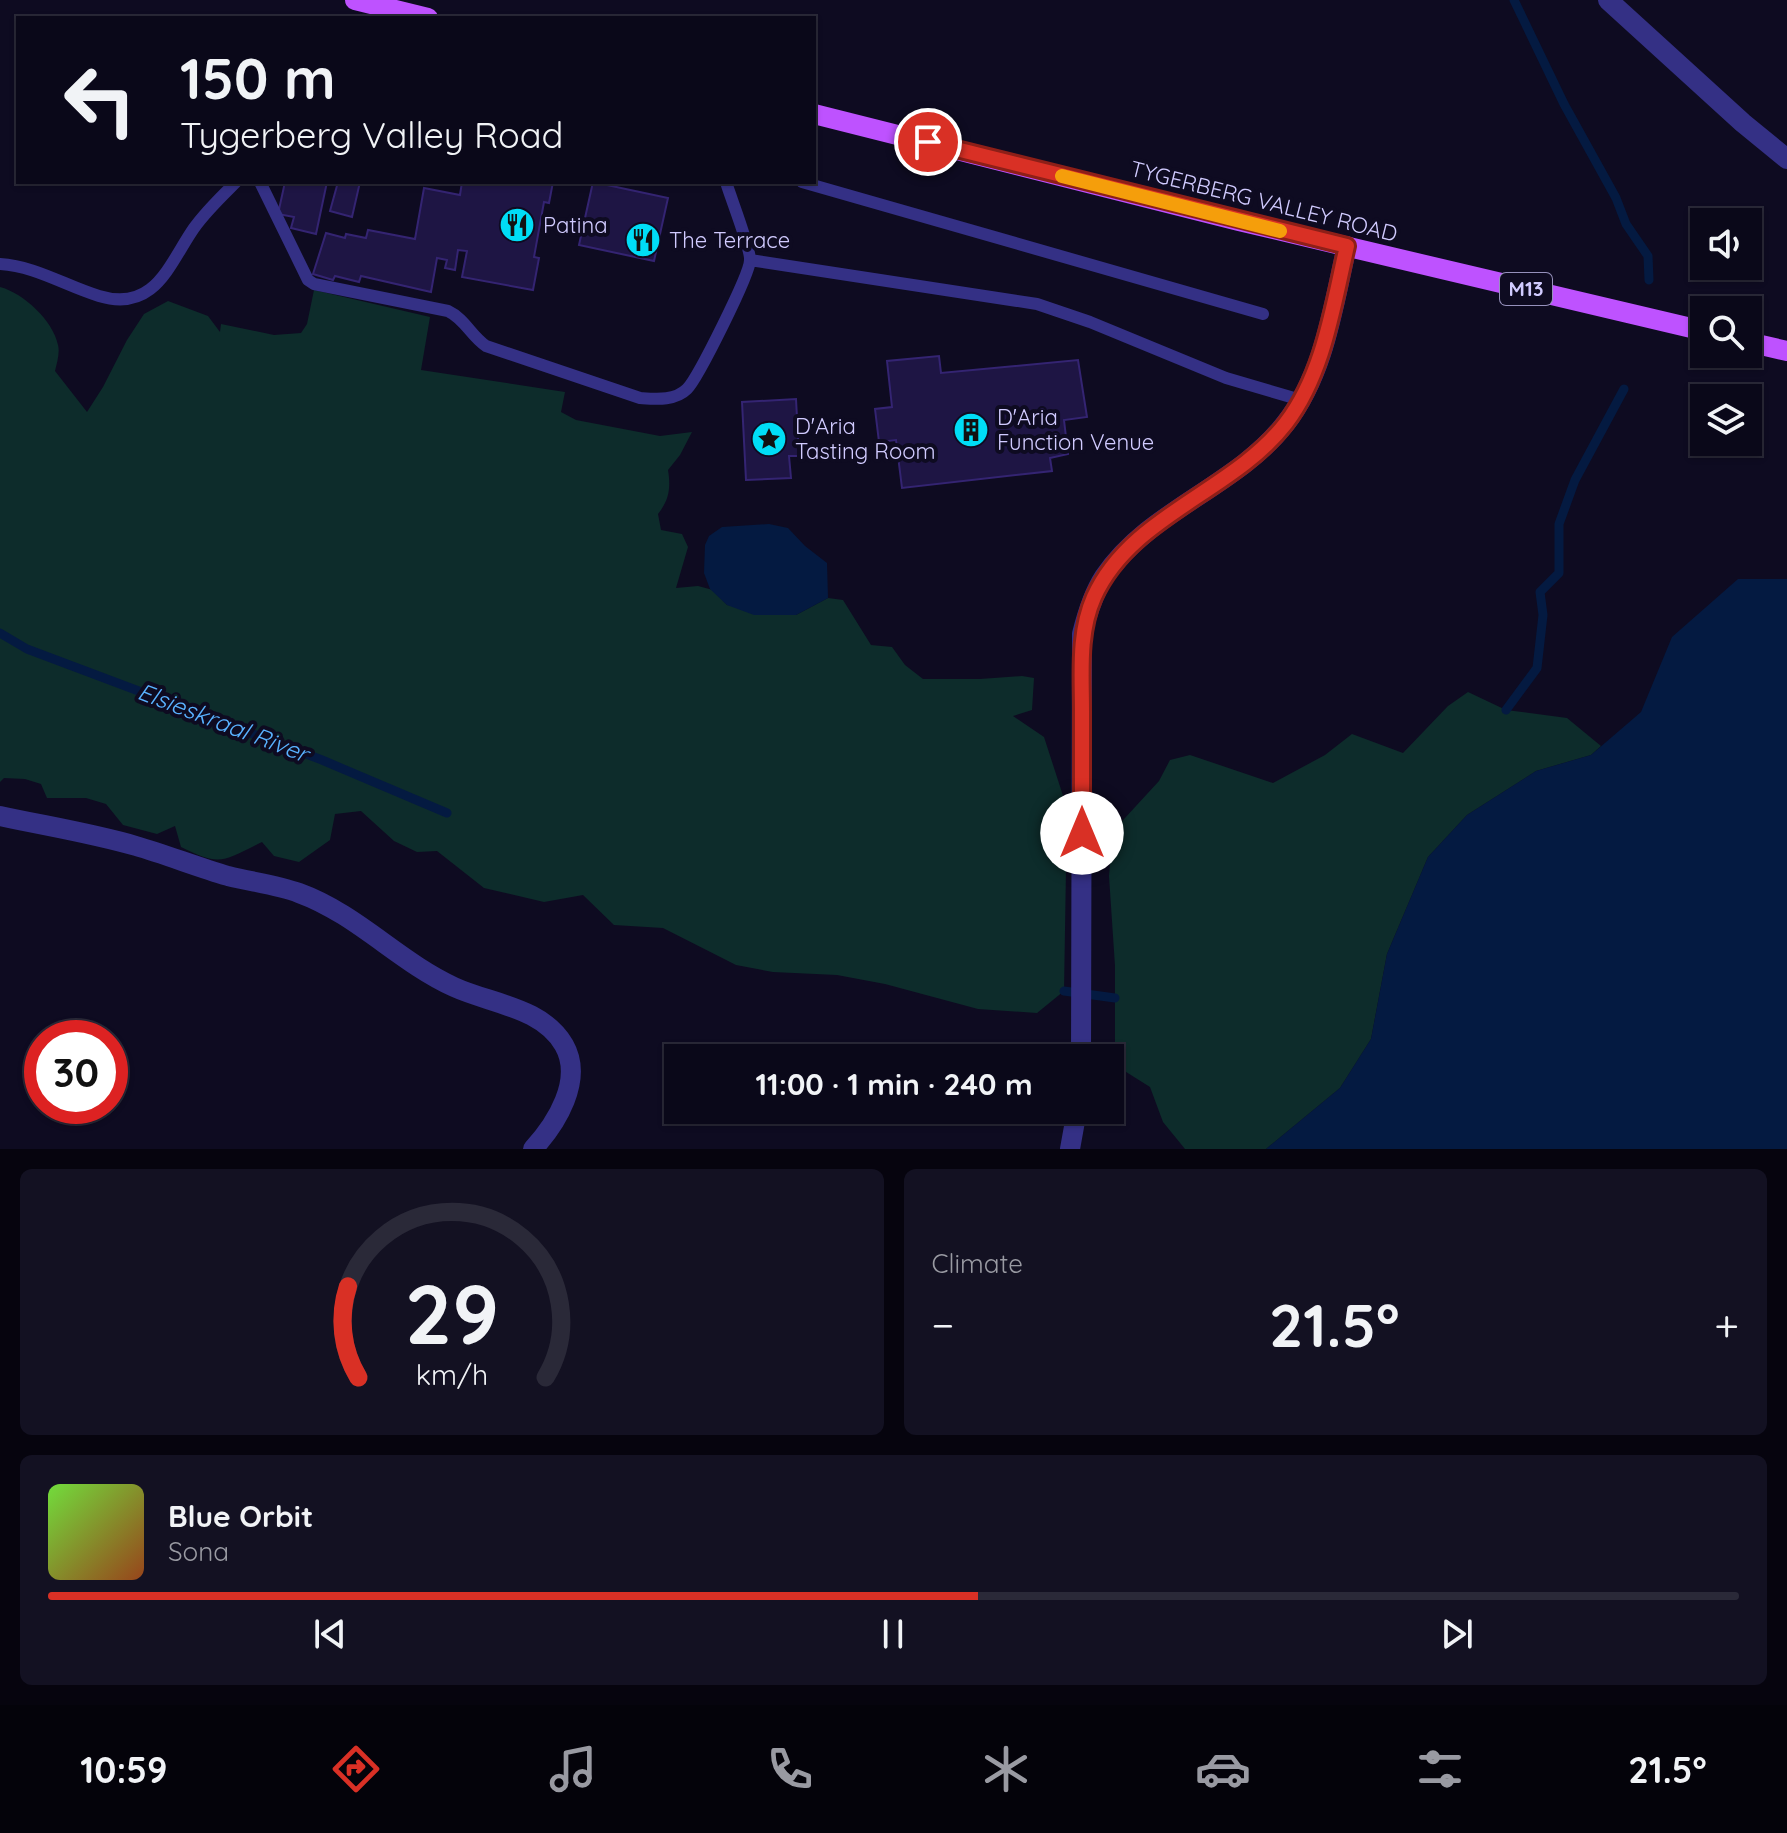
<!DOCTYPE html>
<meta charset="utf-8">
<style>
body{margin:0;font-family:Quicksand,sans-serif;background:#131122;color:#f1f3f6;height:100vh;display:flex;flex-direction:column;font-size:30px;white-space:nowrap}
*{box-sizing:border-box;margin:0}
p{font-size:26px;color:#999aa2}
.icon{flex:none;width:44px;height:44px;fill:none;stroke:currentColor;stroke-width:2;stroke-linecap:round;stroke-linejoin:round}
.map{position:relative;height:1149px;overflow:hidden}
.drawer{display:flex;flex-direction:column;gap:20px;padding:20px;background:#06040e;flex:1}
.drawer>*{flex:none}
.guide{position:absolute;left:16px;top:16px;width:800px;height:168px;border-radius:0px;box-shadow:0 2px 6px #0004,0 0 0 2px #2a2938;background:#0a0819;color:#f1f3f6;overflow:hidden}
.tools{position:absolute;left:1690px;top:208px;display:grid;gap:16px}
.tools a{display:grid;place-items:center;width:72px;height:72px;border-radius:0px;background:#0a0819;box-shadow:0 2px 6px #0004,0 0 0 2px #2a2938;font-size:40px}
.speed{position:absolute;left:24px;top:1020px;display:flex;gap:16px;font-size:40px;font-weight:700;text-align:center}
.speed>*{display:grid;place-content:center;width:104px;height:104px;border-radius:50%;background:#0a0819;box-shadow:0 2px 6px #0004,0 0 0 2px #2a2938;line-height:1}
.speed .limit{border:12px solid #d22;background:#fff;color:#111}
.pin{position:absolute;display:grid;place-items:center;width:68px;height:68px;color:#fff;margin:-34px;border:4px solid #fff;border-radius:50%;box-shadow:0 2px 8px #0007}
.me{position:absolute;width:88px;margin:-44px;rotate:0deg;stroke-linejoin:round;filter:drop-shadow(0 0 6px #0008)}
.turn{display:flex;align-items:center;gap:28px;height:168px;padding:0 32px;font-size:36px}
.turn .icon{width:104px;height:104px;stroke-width:2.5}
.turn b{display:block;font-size:56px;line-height:68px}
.big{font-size:60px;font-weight:800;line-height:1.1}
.drawer .card{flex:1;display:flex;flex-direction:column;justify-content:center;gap:12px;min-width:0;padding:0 28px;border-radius:12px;background:#131122}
.drawer .dial{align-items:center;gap:0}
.dial svg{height:208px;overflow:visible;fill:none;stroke:#2a2938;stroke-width:7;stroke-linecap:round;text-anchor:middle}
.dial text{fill:#f1f3f6;stroke:none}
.song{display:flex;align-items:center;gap:24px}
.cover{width:96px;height:96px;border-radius:12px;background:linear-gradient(135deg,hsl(100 70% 55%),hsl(20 70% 35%))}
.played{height:8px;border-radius:4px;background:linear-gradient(90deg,#d93025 55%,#2a2938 55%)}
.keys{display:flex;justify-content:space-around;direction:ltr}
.heat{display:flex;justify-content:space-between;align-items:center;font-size:44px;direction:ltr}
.drawer .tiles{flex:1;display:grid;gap:20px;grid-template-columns:1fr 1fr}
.card:last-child{grid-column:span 2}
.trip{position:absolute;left:664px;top:1044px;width:460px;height:80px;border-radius:0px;background:#0a0819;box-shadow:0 2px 6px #0004,0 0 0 2px #2a2938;font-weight:800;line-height:80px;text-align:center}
.tab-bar{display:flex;height:128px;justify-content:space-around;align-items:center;background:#04030a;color:#999aa2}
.tab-bar .icon{width:56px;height:56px}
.tab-bar .selected{color:#d93025}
.tab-bar b{font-size:36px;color:#f1f3f6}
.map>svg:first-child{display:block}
.green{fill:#0d2c2b}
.water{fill:#041a41}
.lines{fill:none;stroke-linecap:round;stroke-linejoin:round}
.stream{stroke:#041a41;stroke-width:9}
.building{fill:#1e1544;stroke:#342472;stroke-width:2}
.service{stroke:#343085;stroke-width:12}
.minor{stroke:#343085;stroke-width:20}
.primary{stroke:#be52ff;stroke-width:20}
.route-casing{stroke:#8d1f18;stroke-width:20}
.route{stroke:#d93025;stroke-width:14}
.slow{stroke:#f59e0b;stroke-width:14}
.labels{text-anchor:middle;stroke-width:8;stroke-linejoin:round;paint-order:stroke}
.shield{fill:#0e0b21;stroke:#9691bc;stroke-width:2}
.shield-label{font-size:20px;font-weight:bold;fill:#d1cbff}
.street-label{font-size:22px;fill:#d1cbff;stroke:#0e0b21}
.poi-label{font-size:22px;fill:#d1cbff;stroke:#0e0b21;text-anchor:start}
.water-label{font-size:24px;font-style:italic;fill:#59b2ff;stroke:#0e0b21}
</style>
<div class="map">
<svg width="1787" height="1149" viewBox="0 0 1787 1149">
<rect width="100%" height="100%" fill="#0e0b21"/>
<path class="green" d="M0 287C23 293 53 320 58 345 60 353 57 363 55 371L87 412 103 387 127 340 144 314 168 301 208 316 220 332 221 324 274 335 301 333 307 324 314 290 430 317 421 370 565 392 561 412 576 420 660 436 692 432 680 455 668 470C671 488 669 500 658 514L661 530 682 534 688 547 676 588 698 586 713 590 727 605 796 615 828 598 843 600 871 645 892 647 905 665 923 679H980L1022 676 1034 678 1032 710 1013 716 1044 737 1067 808 1064 991 1037 1013 978 1009 885 984 837 975 773 972 736 965 663 928 614 925 583 895 544 902 484 888 437 851 417 852 394 841 361 811 335 814 330 840 299 862 274 856 262 842C223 861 221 867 181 847L175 826 157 834 123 825 106 804 86 798H47L41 784 25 779 4 778 0 782Z
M1468 692 1506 710 1567 718 1601 746 1591 755 1536 771 1467 815 1428 857 1387 954 1371 1039 1340 1088 1266 1149H1185L1163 1122 1150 1087 1115 1065V966L1109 876 1113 831 1159 781 1170 760 1190 755 1273 783 1325 755 1352 734 1403 753 1448 706Z"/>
<path class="water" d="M769 524 788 528 805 546 827 563 828 598 796 615H754L727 605 710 589 704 573 705 545 709 536 722 527Z
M1738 579H1787V1149H1266L1340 1088 1371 1039 1387 954 1428 857 1467 815 1536 771 1591 755 1641 712 1672 637Z"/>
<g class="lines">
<path class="stream" d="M1514 0 1564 104 1616 198 1626 224 1648 256 1649 280
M0 633 27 649 322 760 447 813
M1506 710 1537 668 1543 615 1540 592 1559 573V524L1575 480 1624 389
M1064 991 1115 998"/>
</g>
<path class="building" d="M285 182H327L316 234 291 228 294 217 278 214Z
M338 182H360L352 217 330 211Z
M462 182H553L549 203 544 202 534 257 539 258 533 290 462 277 467 251 458 250 455 270 445 268 447 260 437 258 431 292 361 276 359 282 335 276 333 280 313 274 326 233 345 238 346 234 366 238 368 230 415 239 424 188 460 195Z
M593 182 668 198 654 261 579 245Z
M939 356 941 373 1078 360 1087 417 1064 420 1068 454 1050 458 1052 471 902 488 896 440 879 442 875 409 892 407 887 361Z
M796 399 799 456H789L791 478 746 480 742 402Z"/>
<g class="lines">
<path class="service" d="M260 182 308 280 314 284 448 311C465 319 471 336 486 346L640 398C656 399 675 401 687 389 698 378 750 274 750 260 751 249 730 196 726 182
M802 182 1263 314
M750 260 1037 304 1090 322 1226 378 1301 400
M0 264C35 266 66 286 99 296 155 313 169 264 194 228 206 211 221 197 236 182"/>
<path class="minor" d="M1608 0 1743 123 1787 159
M0 816C46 826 91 833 136 846 167 855 197 867 228 876 252 882 277 885 299 893 357 914 399 962 454 987 491 1004 542 1007 564 1045 584 1080 556 1124 533 1149
M1081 1058 1082 634C1087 614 1093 594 1104 577 1149 510 1236 487 1285 424 1325 373 1333 306 1347 246
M1070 1149 1077 1110"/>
<path class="primary" d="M355 0 428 18
M814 114 1239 221 1704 331
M1748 342 1787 351"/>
</g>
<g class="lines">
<defs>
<path id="route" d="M928 142 1347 246C1333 306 1324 373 1286 423 1233 492 1131 515 1094 597 1078 633 1082 673 1082 711 1082 752 1082 792 1082 833"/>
</defs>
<use href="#route" class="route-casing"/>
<use href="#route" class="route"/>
<path class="slow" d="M1062 176 1280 231"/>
</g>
<defs>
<symbol id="restaurant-disc" viewBox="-11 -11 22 22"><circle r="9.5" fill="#00ddf6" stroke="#0e0b21"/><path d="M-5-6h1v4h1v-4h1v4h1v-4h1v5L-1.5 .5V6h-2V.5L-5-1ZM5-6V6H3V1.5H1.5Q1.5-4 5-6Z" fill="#111"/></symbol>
<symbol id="building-disc" viewBox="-11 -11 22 22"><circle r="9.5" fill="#00ddf6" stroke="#0e0b21"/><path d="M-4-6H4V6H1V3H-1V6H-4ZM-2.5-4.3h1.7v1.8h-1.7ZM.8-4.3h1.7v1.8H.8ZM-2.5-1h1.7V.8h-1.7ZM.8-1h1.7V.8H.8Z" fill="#111"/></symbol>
<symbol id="sight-disc" viewBox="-11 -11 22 22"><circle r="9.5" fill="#00ddf6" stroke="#0e0b21"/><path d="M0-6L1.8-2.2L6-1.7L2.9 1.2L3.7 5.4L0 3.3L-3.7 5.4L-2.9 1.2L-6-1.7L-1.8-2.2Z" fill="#111"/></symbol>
</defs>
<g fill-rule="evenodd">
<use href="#restaurant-disc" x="497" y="205" width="40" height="40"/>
<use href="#restaurant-disc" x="623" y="220" width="40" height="40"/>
<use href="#building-disc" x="951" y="410" width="40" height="40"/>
<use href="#sight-disc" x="749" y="419" width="40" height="40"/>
</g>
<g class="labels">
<rect class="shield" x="1500" y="273" width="52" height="32" rx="6"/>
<g class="shield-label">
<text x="1526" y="296">M13</text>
</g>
<g class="street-label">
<text transform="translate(1264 201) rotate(14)" y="8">TYGERBERG VALLEY ROAD</text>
</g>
<g class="poi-label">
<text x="543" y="233">Patina</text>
<text x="669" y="248">The Terrace</text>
<text x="997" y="425">D'Aria<tspan x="997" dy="25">Function Venue</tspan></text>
<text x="795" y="434">D'Aria<tspan x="795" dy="25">Tasting Room</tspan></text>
</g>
<g class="water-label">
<text transform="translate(223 723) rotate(21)" y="8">Elsieskraal River</text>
</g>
</g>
</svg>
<div class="tools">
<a><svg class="icon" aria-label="sound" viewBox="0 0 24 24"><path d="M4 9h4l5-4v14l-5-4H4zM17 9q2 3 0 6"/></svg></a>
<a><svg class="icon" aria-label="search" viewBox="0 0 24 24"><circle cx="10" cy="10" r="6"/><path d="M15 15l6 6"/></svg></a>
<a><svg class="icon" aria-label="layers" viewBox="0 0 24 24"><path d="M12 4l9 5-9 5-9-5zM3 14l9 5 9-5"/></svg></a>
</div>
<div class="speed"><div class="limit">30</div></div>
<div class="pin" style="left:928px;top:142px;background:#d93025"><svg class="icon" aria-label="arrive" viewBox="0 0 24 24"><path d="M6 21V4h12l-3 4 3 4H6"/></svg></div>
<svg class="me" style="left:1082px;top:833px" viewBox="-20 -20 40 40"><circle r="19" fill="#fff"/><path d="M0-13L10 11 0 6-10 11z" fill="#d93025"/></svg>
<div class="trip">11:00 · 1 min · 240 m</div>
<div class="guide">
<div class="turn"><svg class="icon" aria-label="left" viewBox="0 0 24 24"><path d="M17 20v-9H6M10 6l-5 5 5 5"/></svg><div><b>150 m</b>Tygerberg Valley Road</div></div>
</div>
</div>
<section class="drawer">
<div class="tiles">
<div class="card dial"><svg viewBox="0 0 100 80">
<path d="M14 69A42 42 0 1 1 86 69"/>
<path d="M14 69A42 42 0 0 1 10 34" stroke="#d93025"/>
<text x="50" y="56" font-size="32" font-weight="700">29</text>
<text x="50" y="72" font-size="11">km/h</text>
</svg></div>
<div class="card"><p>Climate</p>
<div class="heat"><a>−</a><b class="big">21.5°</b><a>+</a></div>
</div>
<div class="card">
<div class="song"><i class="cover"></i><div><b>Blue Orbit</b><p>Sona</p></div></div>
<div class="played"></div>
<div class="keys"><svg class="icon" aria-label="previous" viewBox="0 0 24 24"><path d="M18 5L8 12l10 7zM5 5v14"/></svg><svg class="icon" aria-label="pause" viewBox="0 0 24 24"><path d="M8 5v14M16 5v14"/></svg><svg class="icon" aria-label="next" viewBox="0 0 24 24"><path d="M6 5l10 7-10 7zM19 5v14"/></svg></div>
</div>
</div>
</section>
<nav class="tab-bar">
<b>10:59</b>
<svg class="icon selected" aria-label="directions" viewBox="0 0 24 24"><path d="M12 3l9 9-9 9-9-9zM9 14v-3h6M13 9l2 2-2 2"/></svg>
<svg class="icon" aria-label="music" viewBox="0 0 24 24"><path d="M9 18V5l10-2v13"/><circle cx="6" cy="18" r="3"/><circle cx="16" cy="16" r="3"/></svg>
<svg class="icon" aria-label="phone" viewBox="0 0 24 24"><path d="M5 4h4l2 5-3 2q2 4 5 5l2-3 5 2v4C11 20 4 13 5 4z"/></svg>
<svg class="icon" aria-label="climate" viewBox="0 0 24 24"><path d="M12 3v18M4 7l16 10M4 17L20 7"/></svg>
<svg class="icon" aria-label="car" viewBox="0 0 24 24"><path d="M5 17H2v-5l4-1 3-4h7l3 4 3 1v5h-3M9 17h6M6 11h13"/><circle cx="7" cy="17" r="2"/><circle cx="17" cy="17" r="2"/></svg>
<svg class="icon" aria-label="filters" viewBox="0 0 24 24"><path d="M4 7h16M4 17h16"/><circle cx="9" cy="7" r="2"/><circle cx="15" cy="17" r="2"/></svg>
<b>21.5°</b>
</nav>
